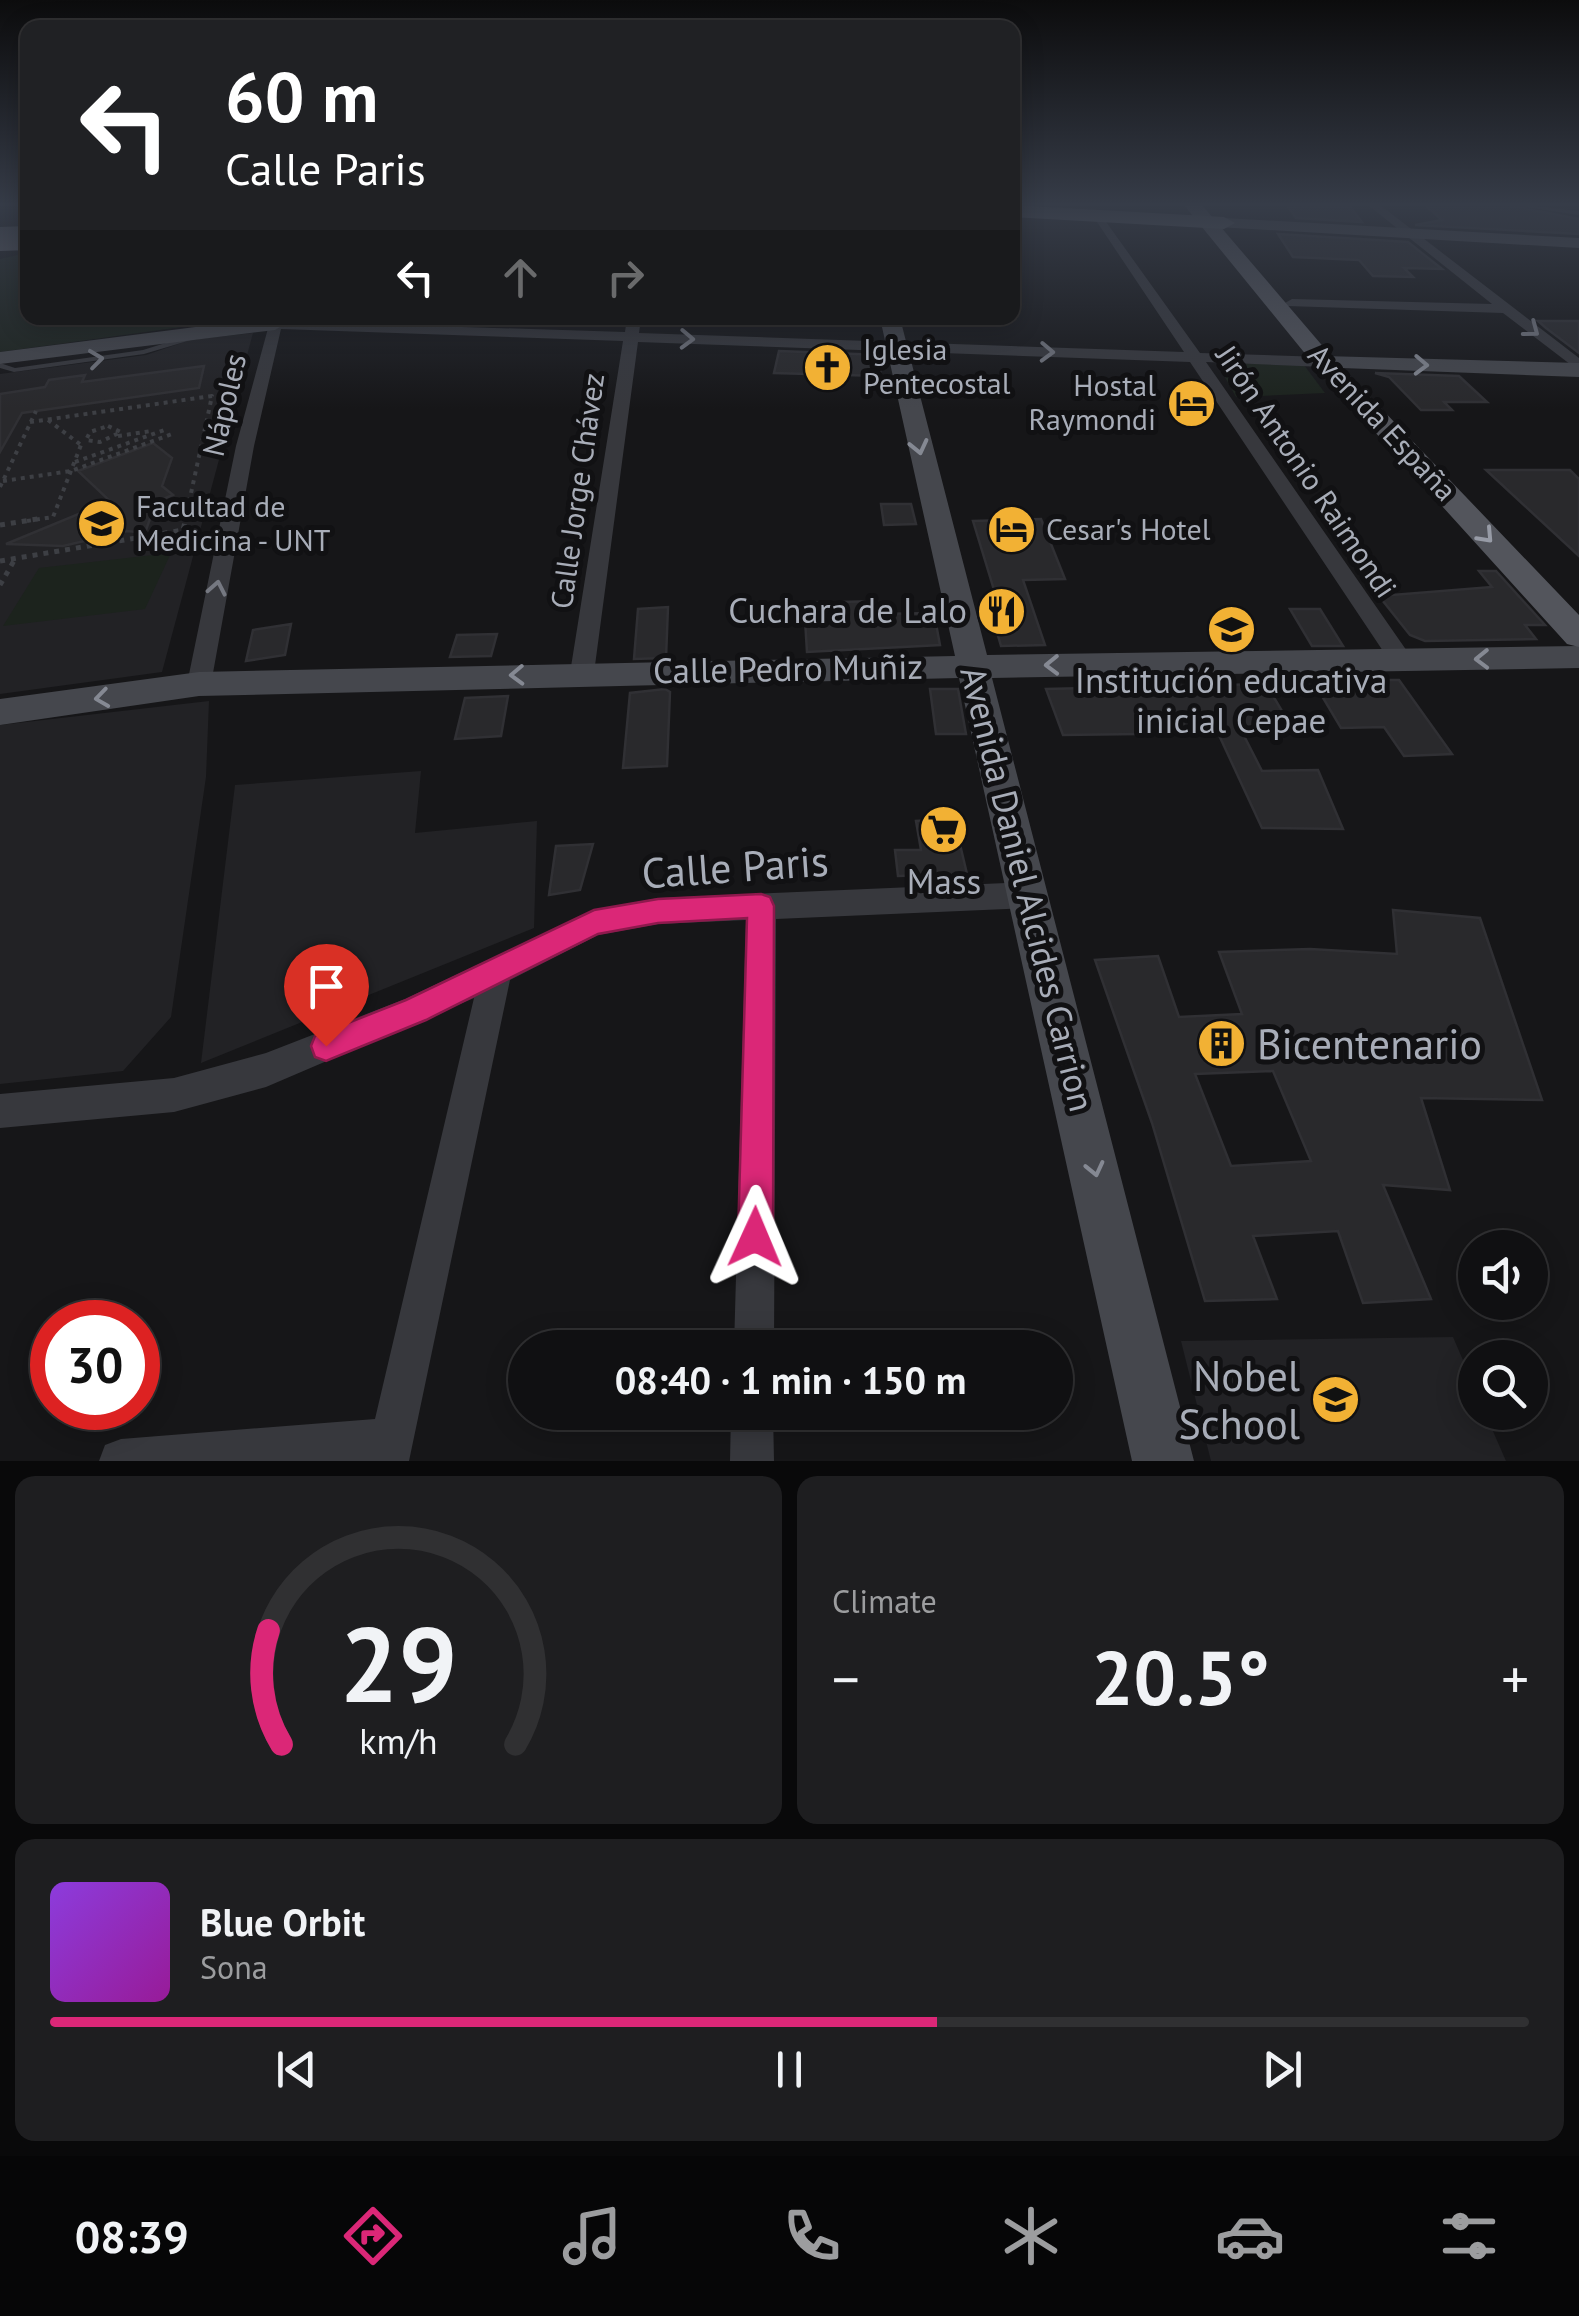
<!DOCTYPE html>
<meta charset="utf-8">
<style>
body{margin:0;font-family:"PT Sans",sans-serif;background:#1e1e20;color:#f1f3f6;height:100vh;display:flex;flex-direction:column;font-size:38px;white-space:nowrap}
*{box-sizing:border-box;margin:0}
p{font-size:32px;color:#9c9d9f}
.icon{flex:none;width:55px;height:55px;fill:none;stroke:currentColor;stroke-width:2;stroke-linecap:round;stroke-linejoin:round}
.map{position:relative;height:1461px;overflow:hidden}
.side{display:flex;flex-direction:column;gap:15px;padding:15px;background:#09090a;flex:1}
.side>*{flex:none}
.top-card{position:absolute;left:20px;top:20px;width:1000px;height:305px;border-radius:20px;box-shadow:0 5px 25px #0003,0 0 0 2px #303032;background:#202124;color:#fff;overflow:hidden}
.fabs{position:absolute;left:1458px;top:1230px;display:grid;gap:20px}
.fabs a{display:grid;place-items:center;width:90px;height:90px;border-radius:50%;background:#101012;box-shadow:0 5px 25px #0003,0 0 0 2px #303032;font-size:50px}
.speed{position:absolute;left:30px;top:1300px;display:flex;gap:20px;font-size:50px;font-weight:700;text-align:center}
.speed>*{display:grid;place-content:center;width:130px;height:130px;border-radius:50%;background:#101012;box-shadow:0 5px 25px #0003,0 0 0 2px #303032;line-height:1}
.speed .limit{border:15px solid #d22;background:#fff;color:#111}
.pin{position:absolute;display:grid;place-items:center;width:85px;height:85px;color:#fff;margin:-102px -42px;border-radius:50% 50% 50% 0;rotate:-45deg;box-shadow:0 0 10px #0007}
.pin .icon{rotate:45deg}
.me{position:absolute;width:110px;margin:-55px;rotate:1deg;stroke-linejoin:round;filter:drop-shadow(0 0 8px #0008)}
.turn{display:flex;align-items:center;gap:35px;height:210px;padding:0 40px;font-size:45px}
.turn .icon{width:130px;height:130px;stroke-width:2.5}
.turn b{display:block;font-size:70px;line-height:85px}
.lanes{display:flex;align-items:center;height:95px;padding:0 40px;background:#0003;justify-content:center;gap:50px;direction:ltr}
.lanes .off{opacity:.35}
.big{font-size:75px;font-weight:600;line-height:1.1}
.side .widget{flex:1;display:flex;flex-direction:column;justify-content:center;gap:15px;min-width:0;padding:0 35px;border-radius:20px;background:#1e1e20}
.side .dial{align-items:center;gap:0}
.dial svg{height:260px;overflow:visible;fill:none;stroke:#303032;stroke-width:7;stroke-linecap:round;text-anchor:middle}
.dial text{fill:#f1f3f6;stroke:none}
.song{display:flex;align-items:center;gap:30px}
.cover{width:120px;height:120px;border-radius:15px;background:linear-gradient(135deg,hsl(270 70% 55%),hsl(300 70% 35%))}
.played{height:10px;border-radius:5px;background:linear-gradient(90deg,#db2777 60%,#303032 60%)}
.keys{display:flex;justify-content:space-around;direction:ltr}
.heat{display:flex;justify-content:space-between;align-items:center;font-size:55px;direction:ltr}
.side .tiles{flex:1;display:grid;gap:15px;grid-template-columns:1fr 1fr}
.widget:last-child{grid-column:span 2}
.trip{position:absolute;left:508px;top:1330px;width:565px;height:100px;border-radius:50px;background:#101012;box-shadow:0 5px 25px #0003,0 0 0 2px #303032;font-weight:600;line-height:100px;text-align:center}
.tabs{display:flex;height:160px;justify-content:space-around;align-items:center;background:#060607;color:#9c9d9f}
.tabs .icon{width:70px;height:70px}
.tabs .on{color:#db2777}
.tabs b{font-size:45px;color:#f1f3f6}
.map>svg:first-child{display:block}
.built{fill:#222225}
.green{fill:#1c231d}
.building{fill:#29292c;stroke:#303034;stroke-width:2.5;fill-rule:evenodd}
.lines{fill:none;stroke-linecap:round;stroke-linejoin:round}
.path-far1{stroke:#3d3f44;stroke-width:4;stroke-dasharray:4 5;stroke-linecap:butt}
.path{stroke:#3d3f44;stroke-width:5;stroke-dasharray:5 6;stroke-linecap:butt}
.lane{fill:#37383d;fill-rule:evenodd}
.street{fill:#37383d;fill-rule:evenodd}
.secondary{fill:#45474d;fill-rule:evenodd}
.primary{fill:#53555c;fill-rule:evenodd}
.highway{fill:#63666e;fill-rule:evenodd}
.highway-bridge{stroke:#63666e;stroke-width:24}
.oneway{stroke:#757881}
.oneway2{stroke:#858993}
.oneway3{stroke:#979ba6}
.route{fill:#db2777;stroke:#8e194d;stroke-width:2.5}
.labels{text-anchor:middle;stroke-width:10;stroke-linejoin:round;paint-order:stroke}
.far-poi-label{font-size:30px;fill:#a8adb8;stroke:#111113;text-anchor:start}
.far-street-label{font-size:30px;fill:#a8adb8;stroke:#111113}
.poi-label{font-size:35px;fill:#a8adb8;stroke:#111113}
.street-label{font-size:35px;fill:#a8adb8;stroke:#111113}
.near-street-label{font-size:42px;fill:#a8adb8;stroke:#111113}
.near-poi-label{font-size:42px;fill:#a8adb8;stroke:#111113;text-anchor:start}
</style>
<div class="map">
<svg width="1579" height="1461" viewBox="0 0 1579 1461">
<rect width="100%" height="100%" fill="#161618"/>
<path class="built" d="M253 333 162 672 0 694V374L146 355 190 340Z
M209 701 206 777 171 1017 123 1071 0 1084V725Z
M421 771 415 833 537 821 534 928 201 1063 235 785Z
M1453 1337 1475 1388V1412L1485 1413 1506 1461H1211L1181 1341Z"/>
<path class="green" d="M27 253 28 318H209L189 326 0 352V259Z
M1217 363 1304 365 1325 393 1236 397Z
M171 553 145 609 3 626 39 568Z"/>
<path class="building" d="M1287 205 1350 207 1362 222 1296 218Z
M1425 205H1508L1579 219V234L1415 225 1442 220Z
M1278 234 1408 242 1442 269 1404 268 1413 277 1373 276 1359 260 1293 257Z
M1538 321H1579V353L1546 328Z
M779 351 881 355 880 376 774 373Z
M204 366 199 388 22 413 0 452V394L45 387 49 380 85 375 82 382Z
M1375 373 1459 376 1487 402H1444L1452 410H1421L1389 377Z
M153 443 172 458 162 486 173 495 156 502 145 533 127 531 63 546 6 544 110 501 78 471Z
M1486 470H1570L1579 479V556Z
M881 504H911L916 524 884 525Z
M1041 519 1065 579 1023 580 1045 645 1001 646 989 604 998 603 973 521Z
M1479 571H1496L1545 625H1525L1536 639 1425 641 1410 635 1379 596 1492 587Z
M877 601 879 614 934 613 940 645 807 652 804 603Z
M668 607 666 658 634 659 638 609Z
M1290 609H1320L1343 646H1312Z
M291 624 285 655 246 661 253 630Z
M497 634 491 656 450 657 457 635Z
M1361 675 1364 680H1399L1452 754 1404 756 1384 727 1341 728 1313 681Z
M1266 684 1292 728H1240L1262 771 1318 770 1343 829 1262 828 1218 733 1063 735 1046 689Z
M665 689 670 692 667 766 623 768 630 693Z
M930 689H958L966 734H936Z
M508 696 501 736 455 739 465 698Z
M954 819 967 874 898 876 895 850H921L916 821Z
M593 844 580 890 549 895 556 846Z
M1393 910 1480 918 1542 1100 1421 1098 1450 1190 1383 1185 1431 1299 1363 1303 1338 1231 1253 1236 1277 1299 1205 1301 1152 1123 1095 960 1158 956 1179 1017 1242 1014 1219 952 1310 949 1397 954ZM1273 1071 1311 1161 1231 1166 1195 1074Z"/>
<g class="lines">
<path class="path-far1" d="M48 420 81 445
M30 422 212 396 185 521
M108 426 121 432 100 442 86 440 90 432Z
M118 436 151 431
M75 462 167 429
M3 481 71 471 172 434
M0 487 36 411
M27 521 53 517 81 445"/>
<path class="path" d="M0 525 43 518
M0 561 183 530 186 518
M0 585 15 559"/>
<path class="lane" d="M1512 205H1525L1579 211V215Z
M188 336H191V340L144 354 14 372 0 368V363L15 368 143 350Z"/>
<path class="street" d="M1368 205H1380L1579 358V371L1503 313 1287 306 1285 303 1292 299 1492 304Z
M1099 212 1200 353 1324 357 1332 362 1324 367 1206 362 1409 654 1413 660 1409 666H1393L1190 362 638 342 594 673 590 679H574L570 673 623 341 281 329 254 446 211 684 199 692 187 684 236 446 270 321 625 332 627 318H641L639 333 1184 352 1093 216Z
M1032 882 1042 886 1047 895 1042 904 1032 908 776 919 774 1348H734L746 920 658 924 598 935 510 980 409 1461H99L105 1445 121 1439 375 1419 474 998 266 1087 174 1112 0 1128V1094L174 1078 266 1053 405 999 594 910 658 898Z
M731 1412H773L774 1461H730Z"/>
<path class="secondary" d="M1224 218 1579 238V248L1218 227V219Z
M266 318H286L285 324 275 330 0 364V352Z
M880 318H900L987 655 1579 646V668L992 678 1194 1461H1132L959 678 199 696 0 725V699L199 672 955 656Z
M1324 356 1579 363V377L1316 367 1313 362Z"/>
<path class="primary" d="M1184 205H1202L1332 357 1579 615V647L1567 644 1316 367Z"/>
<path class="highway" d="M1012 205 1224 217 1235 223 1224 229 1012 217Z"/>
<path class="highway-bridge" d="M0 239 28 238"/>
</g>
<defs><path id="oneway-chevron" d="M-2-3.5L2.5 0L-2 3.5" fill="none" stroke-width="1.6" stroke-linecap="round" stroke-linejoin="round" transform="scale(2.5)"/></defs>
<g class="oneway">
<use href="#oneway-chevron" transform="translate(1532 330) rotate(37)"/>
<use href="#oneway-chevron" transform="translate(687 339) rotate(2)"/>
<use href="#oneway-chevron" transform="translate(1047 352) rotate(2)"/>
<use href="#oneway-chevron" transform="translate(96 359) rotate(-7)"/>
<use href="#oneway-chevron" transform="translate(217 588) rotate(-79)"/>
</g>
<g class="oneway2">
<use href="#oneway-chevron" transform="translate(1421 365) rotate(2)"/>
<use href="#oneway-chevron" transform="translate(919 447) rotate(77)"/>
<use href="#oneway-chevron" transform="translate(1482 659) rotate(179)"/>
<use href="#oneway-chevron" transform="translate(1052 665) rotate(179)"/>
<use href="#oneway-chevron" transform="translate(517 675) rotate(178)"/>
<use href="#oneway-chevron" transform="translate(102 698) rotate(172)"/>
<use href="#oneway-chevron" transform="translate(1095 1169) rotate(77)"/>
</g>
<use class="oneway3" href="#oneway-chevron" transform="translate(1486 536) rotate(47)"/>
<linearGradient id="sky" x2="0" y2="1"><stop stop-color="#0c0c0d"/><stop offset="0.5" stop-color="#363c48"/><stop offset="1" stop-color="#363c48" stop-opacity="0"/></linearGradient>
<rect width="1579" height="409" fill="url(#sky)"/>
<path class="route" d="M761 894 770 897 774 906 773 1237 768 1249 755 1254 743 1249 738 1237 747 918 658 923 598 934 426 1020 326 1061 315 1057 311 1046 315 1036 406 1000 594 910 658 899Z"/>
<defs>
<symbol id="church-disc" viewBox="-11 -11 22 22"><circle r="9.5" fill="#f2b134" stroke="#111113"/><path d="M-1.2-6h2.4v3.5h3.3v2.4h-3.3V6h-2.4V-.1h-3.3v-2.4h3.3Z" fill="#111"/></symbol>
<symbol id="hotel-disc" viewBox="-11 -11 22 22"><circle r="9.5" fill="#f2b134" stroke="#111113"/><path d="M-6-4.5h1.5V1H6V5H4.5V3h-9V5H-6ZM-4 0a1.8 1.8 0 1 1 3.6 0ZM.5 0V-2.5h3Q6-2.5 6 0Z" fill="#111"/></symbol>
<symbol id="university-disc" viewBox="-11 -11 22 22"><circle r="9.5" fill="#f2b134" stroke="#111113"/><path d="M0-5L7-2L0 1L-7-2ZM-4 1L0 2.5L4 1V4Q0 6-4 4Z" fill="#111"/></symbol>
<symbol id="restaurant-disc" viewBox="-11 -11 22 22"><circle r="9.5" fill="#f2b134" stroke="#111113"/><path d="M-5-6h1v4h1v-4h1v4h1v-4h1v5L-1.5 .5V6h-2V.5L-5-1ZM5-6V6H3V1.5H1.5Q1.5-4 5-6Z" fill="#111"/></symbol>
<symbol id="school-disc" viewBox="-11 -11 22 22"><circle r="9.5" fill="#f2b134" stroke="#111113"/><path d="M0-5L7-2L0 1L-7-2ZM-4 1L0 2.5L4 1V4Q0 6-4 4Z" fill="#111"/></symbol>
<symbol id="supermarket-disc" viewBox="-11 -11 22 22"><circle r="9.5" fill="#f2b134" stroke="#111113"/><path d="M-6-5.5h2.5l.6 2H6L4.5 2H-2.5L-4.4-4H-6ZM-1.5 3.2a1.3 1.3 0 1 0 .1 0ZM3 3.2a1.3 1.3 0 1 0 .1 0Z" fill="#111"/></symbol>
<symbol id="building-disc" viewBox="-11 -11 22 22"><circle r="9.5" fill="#f2b134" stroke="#111113"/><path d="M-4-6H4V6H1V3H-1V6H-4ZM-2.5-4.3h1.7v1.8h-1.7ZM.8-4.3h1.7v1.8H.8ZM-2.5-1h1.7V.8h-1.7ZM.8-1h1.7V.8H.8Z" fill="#111"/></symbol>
</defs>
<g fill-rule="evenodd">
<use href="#church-disc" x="800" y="340" width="55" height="55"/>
<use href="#hotel-disc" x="1164" y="376" width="55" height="55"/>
<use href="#university-disc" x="74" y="496" width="55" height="55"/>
<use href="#hotel-disc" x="984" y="502" width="55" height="55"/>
<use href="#restaurant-disc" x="974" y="584" width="55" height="55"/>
<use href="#school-disc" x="1204" y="602" width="55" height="55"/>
<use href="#supermarket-disc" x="916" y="802" width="55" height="55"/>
<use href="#building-disc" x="1194" y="1016" width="55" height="55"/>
<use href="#school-disc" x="1308" y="1372" width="55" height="55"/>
</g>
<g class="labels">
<g class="far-poi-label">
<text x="863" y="360">Iglesia<tspan x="863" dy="34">Pentecostal</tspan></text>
<text x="1156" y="396" text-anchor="end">Hostal<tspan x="1156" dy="34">Raymondi</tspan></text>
<text x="136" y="517">Facultad de<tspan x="136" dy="34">Medicina - UNT</tspan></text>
<text x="1046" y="540">Cesar's Hotel</text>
</g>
<g class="far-street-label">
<text transform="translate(225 405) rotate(-77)" y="10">Nápoles</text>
<text transform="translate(1382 423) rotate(47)" y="10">Avenida España</text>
<text transform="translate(1306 472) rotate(56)" y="10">Jirón Antonio Raimondi</text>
<text transform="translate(578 491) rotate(-82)" y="10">Calle Jorge Chávez</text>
</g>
<g class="poi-label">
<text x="967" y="623" text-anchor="end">Cuchara de Lalo</text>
<text x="1231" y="693">Institución educativa<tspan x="1231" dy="40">inicial Cepae</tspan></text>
<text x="944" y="894">Mass</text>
</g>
<g class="street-label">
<text transform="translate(788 669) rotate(-1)" y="12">Calle Pedro Muñiz</text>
<text transform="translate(1027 889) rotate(76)" y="12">Avenida Daniel Alcides Carrion</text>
</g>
<g class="near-street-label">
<text transform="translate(735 867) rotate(-4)" y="15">Calle Paris</text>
</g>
<g class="near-poi-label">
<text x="1257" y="1059">Bicentenario</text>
<text x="1300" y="1391" text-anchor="end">Nobel<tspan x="1300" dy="48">School</tspan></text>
</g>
</g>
</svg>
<div class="fabs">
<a><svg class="icon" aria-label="sound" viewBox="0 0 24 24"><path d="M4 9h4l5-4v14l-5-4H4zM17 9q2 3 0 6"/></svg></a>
<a><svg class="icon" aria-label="search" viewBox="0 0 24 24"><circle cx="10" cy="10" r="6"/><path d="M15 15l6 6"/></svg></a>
</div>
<div class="speed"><div class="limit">30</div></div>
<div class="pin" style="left:326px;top:1046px;background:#d93025"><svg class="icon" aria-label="arrive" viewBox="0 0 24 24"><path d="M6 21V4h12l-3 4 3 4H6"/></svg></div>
<svg class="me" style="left:755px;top:1237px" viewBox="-20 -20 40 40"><path d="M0-17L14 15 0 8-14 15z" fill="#db2777" stroke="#fff" stroke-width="4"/></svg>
<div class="trip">08:40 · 1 min · 150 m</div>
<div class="top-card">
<div class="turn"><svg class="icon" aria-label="left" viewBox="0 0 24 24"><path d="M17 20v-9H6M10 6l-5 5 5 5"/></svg><div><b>60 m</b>Calle Paris</div></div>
<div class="lanes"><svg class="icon" aria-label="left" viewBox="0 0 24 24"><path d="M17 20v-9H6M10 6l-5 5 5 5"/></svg><svg class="icon off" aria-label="ahead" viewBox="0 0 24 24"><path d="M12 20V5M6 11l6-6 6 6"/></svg><svg class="icon off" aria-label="right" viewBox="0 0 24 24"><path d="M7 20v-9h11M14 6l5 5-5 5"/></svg></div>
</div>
</div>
<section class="side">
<div class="tiles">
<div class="widget dial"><svg viewBox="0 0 100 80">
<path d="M14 69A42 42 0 1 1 86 69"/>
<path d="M14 69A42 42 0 0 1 10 34" stroke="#db2777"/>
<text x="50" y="56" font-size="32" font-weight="700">29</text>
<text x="50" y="72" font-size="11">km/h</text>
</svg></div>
<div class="widget"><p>Climate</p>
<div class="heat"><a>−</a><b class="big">20.5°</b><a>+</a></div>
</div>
<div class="widget">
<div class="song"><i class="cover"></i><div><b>Blue Orbit</b><p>Sona</p></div></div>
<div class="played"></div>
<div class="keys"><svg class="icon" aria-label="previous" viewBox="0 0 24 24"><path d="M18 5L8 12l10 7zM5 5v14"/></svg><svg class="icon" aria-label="pause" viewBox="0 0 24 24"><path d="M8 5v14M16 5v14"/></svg><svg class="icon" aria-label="next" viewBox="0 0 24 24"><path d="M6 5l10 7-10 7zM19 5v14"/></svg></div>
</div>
</div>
</section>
<nav class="tabs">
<b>08:39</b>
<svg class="icon on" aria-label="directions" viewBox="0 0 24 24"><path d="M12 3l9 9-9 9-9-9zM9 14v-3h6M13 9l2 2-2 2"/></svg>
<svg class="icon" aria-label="music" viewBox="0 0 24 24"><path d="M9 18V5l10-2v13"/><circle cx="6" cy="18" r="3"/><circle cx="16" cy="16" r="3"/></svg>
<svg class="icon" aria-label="phone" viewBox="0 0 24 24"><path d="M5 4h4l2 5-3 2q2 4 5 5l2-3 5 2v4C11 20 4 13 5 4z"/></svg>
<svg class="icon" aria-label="climate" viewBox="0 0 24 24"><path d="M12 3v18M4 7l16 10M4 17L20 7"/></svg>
<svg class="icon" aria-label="car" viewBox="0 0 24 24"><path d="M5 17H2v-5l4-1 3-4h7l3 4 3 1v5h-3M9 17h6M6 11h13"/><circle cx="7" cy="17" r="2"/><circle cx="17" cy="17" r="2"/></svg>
<svg class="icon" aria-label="filters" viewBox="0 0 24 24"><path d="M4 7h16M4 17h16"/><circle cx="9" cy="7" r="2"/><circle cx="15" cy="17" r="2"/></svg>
</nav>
